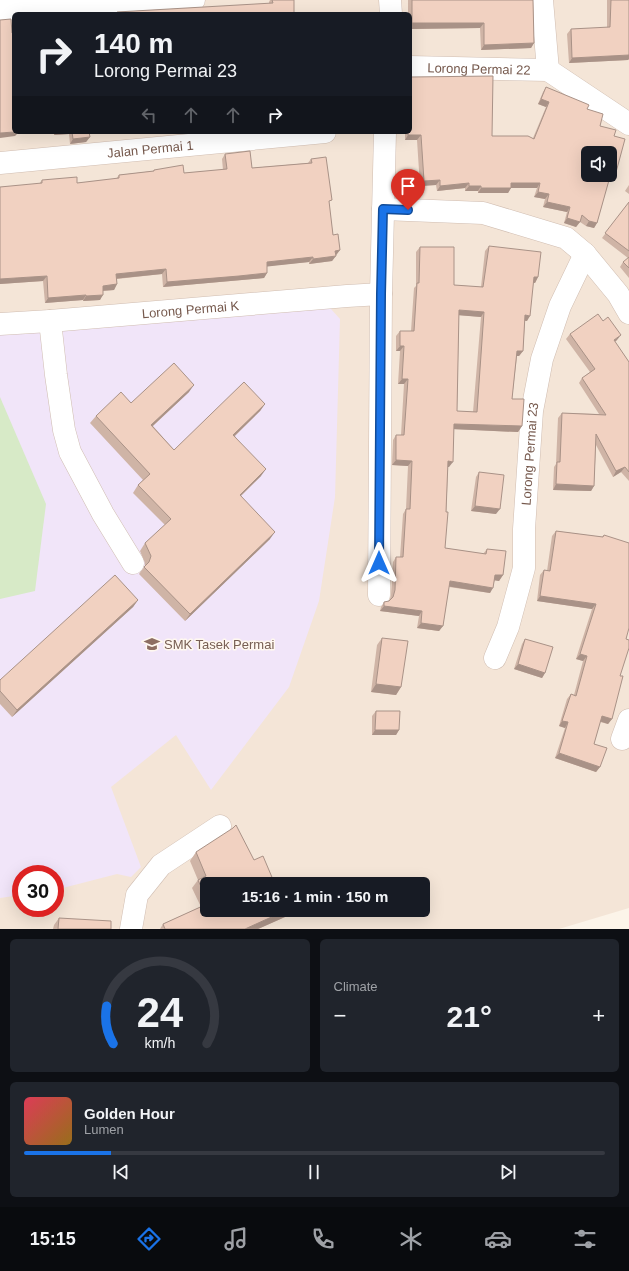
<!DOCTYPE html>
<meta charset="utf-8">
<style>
body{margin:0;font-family:Arial,sans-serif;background:#20242c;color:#f1f3f6;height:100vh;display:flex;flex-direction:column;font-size:15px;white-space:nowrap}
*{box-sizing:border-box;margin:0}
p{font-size:13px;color:#9ea1a6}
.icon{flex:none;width:22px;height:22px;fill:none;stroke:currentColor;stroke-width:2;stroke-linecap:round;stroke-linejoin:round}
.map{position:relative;height:929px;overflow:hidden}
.details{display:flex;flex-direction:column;gap:10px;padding:10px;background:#0d0f14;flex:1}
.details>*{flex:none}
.banner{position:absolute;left:12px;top:12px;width:400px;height:122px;border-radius:6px;box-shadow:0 4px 16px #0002;background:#171b24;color:#f1f3f6;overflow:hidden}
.fabs{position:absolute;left:581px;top:146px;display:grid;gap:8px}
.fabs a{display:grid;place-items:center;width:36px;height:36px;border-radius:6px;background:#171b24;box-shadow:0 4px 16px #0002;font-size:20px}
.speed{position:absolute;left:12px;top:865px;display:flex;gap:8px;font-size:20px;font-weight:700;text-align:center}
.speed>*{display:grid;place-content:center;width:52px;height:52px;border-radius:50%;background:#171b24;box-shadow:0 4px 16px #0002;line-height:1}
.speed .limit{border:6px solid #d22;background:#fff;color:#111}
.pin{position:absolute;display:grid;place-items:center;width:34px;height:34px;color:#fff;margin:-41px -17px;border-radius:50% 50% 50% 0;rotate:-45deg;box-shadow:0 0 4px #0007}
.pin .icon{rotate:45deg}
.me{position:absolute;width:44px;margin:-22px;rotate:0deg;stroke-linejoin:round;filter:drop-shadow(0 0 3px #0008)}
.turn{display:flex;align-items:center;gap:14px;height:84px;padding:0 16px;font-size:18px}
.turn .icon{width:52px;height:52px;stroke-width:2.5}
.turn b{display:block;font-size:28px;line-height:34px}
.lanes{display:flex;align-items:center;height:38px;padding:0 16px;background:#0003;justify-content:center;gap:20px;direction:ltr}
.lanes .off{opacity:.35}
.big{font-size:30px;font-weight:800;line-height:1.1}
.details .widget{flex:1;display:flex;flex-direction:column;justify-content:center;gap:6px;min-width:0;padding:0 14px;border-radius:6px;background:#20242c}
.details .dial{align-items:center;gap:0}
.dial svg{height:104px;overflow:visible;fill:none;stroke:#363941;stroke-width:7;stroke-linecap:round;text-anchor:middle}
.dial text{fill:#f1f3f6;stroke:none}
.song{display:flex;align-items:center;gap:12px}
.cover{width:48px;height:48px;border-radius:6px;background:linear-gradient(135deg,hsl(350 70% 55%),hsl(40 70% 35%))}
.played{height:4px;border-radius:2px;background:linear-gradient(90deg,#1a73e8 15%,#363941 15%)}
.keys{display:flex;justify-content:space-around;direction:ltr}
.heat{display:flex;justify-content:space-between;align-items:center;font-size:22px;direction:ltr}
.details .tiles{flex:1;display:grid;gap:10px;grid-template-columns:1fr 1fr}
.widget:last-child{grid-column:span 2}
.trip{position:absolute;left:200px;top:877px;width:230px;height:40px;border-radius:6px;background:#171b24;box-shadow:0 4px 16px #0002;font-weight:800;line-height:40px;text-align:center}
.menu{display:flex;height:64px;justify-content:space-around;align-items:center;background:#090b0e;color:#9ea1a6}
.menu .icon{width:28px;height:28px}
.menu .on{color:#1a73e8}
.menu b{font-size:18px;color:#f1f3f6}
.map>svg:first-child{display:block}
.residential{fill:#f4e5d7;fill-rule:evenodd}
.education{fill:#f1e5f9}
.green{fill:#d7eac7}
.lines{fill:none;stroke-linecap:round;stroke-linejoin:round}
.minor-casing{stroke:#d0bdb1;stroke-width:23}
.minor{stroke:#fff;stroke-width:22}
.wall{fill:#cfb4a6;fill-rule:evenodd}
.shaded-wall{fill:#a99287}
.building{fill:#f1d1c1;stroke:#a99287;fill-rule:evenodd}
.route-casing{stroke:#114b97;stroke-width:10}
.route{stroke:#1a73e8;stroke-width:7}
.labels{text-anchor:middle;stroke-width:3;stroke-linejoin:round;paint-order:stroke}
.street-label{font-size:13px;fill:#76594d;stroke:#fff8f0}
.education-label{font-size:13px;fill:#785e54;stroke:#fff8f0;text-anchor:start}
</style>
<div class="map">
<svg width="629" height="929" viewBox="0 0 629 929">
<rect width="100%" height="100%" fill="#fcf4e9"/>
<path class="residential" d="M0 0H629V908L559 929H0ZM14 14H410V132H14ZM588 153H610V175H588ZM21 874H55V908H21ZM207 884H423V910H207Z"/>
<path class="education" d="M330 308 340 319 335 497 319 601 289 687 211 790 176 735 111 787 141 867 131 877 117 874 55 890V874H21V895L0 898V335Z"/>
<path class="green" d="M0 397 46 504 35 591 0 599Z"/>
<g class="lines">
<defs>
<g id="minor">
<path d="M390 0 391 14"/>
<path d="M542 0 548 70"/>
<path d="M0 10 194 0"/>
<path id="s1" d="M410 67 548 70 629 124"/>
<path id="s2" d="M0 163 325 132"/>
<path d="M383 209 483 213 566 238 585 254 618 294 629 313"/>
<path d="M50 321 56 375 64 430 70 452 103 514 133 563"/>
<path id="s3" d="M0 324 50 321 347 296 381 294"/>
<path d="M379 595 381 294 385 132"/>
<path id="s4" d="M495 658 508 627 524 568V529L532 411 542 359 560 306 585 254"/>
<path d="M622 739 629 720"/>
<path d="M131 929 137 895 161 865 220 826"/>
</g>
</defs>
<use href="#minor" class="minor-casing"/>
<use href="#minor" class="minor"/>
</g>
<path class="wall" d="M270 0H294V14H115L117 12 269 4V2Z
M408 0H533L534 43 531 48 481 50 480 28 410 29V14H408Z
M607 0H629V59L628 60 569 63 567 34 571 29 607 28Z
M546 87 587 109 600 126 614 136 615 176 612 181 609 179 597 223 594 228 586 226 580 222 576 227 564 223 567 212 543 207 545 199 534 197 537 188H511L508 193H478V191H465V188L437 191 436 185 420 186 417 140H405V132L533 138 546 107 538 104 543 92Z
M54 132H89L90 137 86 142 70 144 69 134 54 135Z
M225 154 252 168 308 163 311 159 329 204 333 235 340 250 332 261 309 264V262L267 266V273L264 278 163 287 162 274 117 279V284L114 290 103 291 100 300 83 301V300L45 303 43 281 0 284V187L39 184 42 180 77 183 116 179 119 175 153 171 154 170 184 173 223 170 222 159Z
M629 185V194L625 191Z
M629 202V278L620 267 623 262 628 258 602 238Z
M489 246 538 277 535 283 533 282 527 321H525L523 351 519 356H517L512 399 522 426 518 432 454 429 449 467H448L445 548 483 554 487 549 503 575 499 581 495 580 490 593 449 587 443 626 439 631 417 628 419 616 380 611 381 607 384 602 389 601 390 599 391 595 393 562 396 557H400L403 514 406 509 408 466 392 465 393 440 396 435H401L404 384H398L400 351H396V336L400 331H411L414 288 416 286V252L420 247 454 285 481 287 485 251ZM459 315 481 317 473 412 457 411Z
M570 334 617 340 615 342 629 362V481L621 472 613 477 596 445 594 486 591 491 553 490 554 467 556 464 558 418 562 413 599 414 579 383 582 378 590 372 566 339Z
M189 392 153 426 174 450 265 404 260 411 235 436 261 476 241 496 270 539 185 621 139 574 145 566V563L140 551 145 543 165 525 133 493 138 485 143 480 90 423 96 416 131 403Z
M479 472 496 514 471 511 476 477Z
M556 531 602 537 604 535 626 639 620 676 612 719 608 724 600 722 594 744 600 767 596 772 555 758 565 728 559 726 567 699 571 694 574 695 583 661 576 659 592 609 537 601 540 575 544 570 547 571 552 536Z
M138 600 133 607 12 717 0 704V680Z
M382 638 401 687 396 695 371 692 377 645Z
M525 639 545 673 542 678 514 669 522 644Z
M376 711 399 730 396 735H372V716Z
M196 852 254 860 274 882 283 884H207V910H296L294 913 258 929H160L163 924 201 907 192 888 198 880 190 861Z
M59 918 111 929H53L54 925Z"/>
<path class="shaded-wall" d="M412 23H484L480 28 410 29V26Z
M534 43 531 48 481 50 484 45Z
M629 55V59L628 60 569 63 572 58Z
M541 99 549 102 546 107 538 104Z
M14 132H29L18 133 15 136 0 138V133Z
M56 132H70L69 134 54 135Z
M408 135H421L417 140H405Z
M90 137 86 142 70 144 73 139Z
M440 180 436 185 420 186 424 181Z
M469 183 465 188 437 191 440 186Z
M511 183H540L537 188H508Z
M469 186H481L478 191H465Z
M481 188H511L508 193H478Z
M538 192 549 194 545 199 534 197Z
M547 202 570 207 567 212 543 207Z
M567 218 580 222 576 227 564 223Z
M589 221 597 223 594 228 586 226Z
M340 250 336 255 331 256 335 251Z
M336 256 332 261 309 264 313 259Z
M313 257 309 262 263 267 267 262Z
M166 269 162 274 113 279 116 274Z
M267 273 264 278 163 287 167 282Z
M47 276 43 281 0 284V279Z
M534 277H538L535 283 530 282Z
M117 284 114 290 99 291 103 286Z
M86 295 83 300 45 303 48 298Z
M103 295 100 300 83 301 86 296Z
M459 310 484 312 481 317 456 315Z
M525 315 530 316 527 321 522 320Z
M621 335 617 340 610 345 614 340Z
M400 346H404L400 351H396Z
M517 351H523L519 356H514Z
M402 379H408L404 384H398Z
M194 385 189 392 146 432 151 425Z
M265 404 260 411 228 442 233 435Z
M454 424 522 426 518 432 451 429Z
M396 460 412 461 408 466 392 465Z
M448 461 453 462 449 467H445Z
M625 467 621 472 613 477 616 471Z
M266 469 261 476 234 502 240 495Z
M556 484 594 486 591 491 553 490Z
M475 506 500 509 496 514 471 511Z
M275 532 270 539 185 621 190 614Z
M495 575H503L499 581 492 580Z
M450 581 493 588 490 593 446 586Z
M540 596 596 604 592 609 537 601Z
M138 600 133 607 12 717 17 710Z
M384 606 422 611 419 616 380 611Z
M421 623 443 626 439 631 417 628Z
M580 654 587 656 583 661 576 659Z
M518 664 545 673 542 678 514 669Z
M376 684 401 687 396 695 371 692Z
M602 716 612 719 608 724 599 721Z
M562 721 568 722 565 728 559 726Z
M375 730H399L396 735H372Z
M559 753 600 767 596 772 555 758Z
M287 910H296L294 913 258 929H245Z"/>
<path class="building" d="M272 0H294V14H111H117V12L273 3Z
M412 0H533L534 43 484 45V23H412Z
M611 0H629V55L572 58 571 29 610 27Z
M11 19 12 33H14V132L0 133V20Z
M493 76 492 136H528L534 139 549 102 541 99 546 87 587 104 589 105 587 109 603 114 600 126 616 130 614 136 625 139 615 176 611 173 597 223 589 221 582 215 580 222 567 218 570 207 547 202 549 194 538 192 540 183H511V188H481V186H469V183L440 186V180L424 181 421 135H408V132H410V77ZM588 153H610V175H588Z
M72 132H89L90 137 73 139Z
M250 151 252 168 312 163 311 159 326 157 332 200 329 201 333 235 338 234 340 250 335 251 336 256 313 259V257L267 262V273L239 276 167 282 166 269 116 274 117 284 103 286V295L86 296V295L48 298 47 276 0 279V187L42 183V180L77 177V183L119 178V175L154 171V170L183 165 184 173 227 169 225 154Z
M629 202V251L605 233Z
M489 246 541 252 538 277H534L530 316 525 315 523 351H517L512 399H524L522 426 454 424 453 462 448 461 446 512H448L445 548 486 554 487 549 506 551 503 575H495L493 588 450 581 443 626 421 623 422 611 384 606V602L389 601 393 597 395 590 396 557H403L406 509H410L412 461 396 460V435H404L408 379H402L404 346H400V331H414L417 283H419L420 247H454V285L483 287ZM459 310 484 312 477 412 457 411Z
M629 257V268L623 262Z
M598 314 603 321 608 317 621 335 614 340 629 362V472L625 467 616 471 596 434 594 486 556 484 557 462H560L562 413 606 415 582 378 595 369 570 334Z
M174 363 194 385 151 425 174 450 244 382 265 404 233 435 266 469 240 495 275 532 190 614 144 567 149 562 151 556 145 543 171 519 138 485 150 474 96 416 121 392 131 403Z
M479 472 504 475 500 509 475 506Z
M556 531 603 537 604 535 629 543V628L626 639 629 640V648L620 676H623L612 719 602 716 594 744 607 748 600 767 559 753 568 722 562 721 571 694 576 696 587 656 580 654 596 604 540 596 544 570 550 571Z
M115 575 138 600 17 710 0 691V680Z
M382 638 408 641 401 687 376 684Z
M525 639 553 647 545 673 518 664Z
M376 711H400L399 730H375Z
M236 825 254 860 263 856 274 882 281 879 283 884H207V900L198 880 206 876 196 852 233 828Z
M207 904V910H287L245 929H165L163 924Z
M59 918 111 921V929H58Z"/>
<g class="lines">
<defs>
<path id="route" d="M379 563 381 294 383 209 408 210"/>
</defs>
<use href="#route" class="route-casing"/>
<use href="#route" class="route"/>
</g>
<defs>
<symbol id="school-bare" viewBox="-9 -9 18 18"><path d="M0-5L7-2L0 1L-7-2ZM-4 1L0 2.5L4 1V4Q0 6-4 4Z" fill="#8d6e63" stroke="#fff8f0" stroke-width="2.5" paint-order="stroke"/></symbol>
</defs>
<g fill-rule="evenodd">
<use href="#school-bare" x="141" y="633" width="22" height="22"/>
</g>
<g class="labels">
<g class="street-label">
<text dy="5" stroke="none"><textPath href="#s1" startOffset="69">Lorong Permai 22</textPath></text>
<text dy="5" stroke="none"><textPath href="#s2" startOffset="151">Jalan Permai 1</textPath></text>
<text dy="5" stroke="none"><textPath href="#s3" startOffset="191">Lorong Permai K</textPath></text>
<text dy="5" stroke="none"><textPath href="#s4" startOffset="209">Lorong Permai 23</textPath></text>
</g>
<g class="education-label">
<text x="164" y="649">SMK Tasek Permai</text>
</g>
</g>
</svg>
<div class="fabs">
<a><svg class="icon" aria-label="sound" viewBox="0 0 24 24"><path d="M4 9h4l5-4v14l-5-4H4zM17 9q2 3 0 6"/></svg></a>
</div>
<div class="speed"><div class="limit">30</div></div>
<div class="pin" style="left:408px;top:210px;background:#d93025"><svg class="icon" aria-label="arrive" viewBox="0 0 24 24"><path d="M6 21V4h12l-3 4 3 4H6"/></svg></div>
<svg class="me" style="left:379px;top:563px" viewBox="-20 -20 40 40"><path d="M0-17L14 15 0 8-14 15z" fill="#1a73e8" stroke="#fff" stroke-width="4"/></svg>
<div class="trip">15:16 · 1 min · 150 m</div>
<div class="banner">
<div class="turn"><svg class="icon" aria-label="right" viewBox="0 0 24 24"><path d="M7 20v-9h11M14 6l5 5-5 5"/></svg><div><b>140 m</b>Lorong Permai 23</div></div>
<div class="lanes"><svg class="icon off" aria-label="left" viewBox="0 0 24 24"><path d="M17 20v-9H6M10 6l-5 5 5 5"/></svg><svg class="icon off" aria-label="ahead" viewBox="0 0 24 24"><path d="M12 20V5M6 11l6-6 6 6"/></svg><svg class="icon off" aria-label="ahead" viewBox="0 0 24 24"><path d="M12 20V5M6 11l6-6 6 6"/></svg><svg class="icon" aria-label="right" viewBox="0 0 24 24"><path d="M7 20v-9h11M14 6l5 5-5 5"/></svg></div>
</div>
</div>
<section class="details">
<div class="tiles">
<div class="widget dial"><svg viewBox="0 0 100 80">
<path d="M14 69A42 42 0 1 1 86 69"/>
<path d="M14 69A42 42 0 0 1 9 40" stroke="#1a73e8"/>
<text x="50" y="56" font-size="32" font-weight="700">24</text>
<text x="50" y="72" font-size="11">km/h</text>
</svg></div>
<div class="widget"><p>Climate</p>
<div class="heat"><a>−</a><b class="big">21°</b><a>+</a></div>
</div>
<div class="widget">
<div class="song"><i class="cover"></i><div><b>Golden Hour</b><p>Lumen</p></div></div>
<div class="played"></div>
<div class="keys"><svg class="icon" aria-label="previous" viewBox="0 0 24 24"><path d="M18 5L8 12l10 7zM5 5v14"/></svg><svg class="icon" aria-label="pause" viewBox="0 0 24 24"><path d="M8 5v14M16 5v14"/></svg><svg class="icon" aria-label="next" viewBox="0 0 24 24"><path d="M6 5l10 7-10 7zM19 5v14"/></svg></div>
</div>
</div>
</section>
<nav class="menu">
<b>15:15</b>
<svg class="icon on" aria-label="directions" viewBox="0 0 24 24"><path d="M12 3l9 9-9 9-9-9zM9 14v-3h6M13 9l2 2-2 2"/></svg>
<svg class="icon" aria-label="music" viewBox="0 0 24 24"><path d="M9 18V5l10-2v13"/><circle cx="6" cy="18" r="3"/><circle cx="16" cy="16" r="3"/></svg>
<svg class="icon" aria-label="phone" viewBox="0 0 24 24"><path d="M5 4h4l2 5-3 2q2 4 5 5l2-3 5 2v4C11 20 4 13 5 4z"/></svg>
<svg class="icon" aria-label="climate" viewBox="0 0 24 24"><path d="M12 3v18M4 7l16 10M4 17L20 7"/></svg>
<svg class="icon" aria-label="car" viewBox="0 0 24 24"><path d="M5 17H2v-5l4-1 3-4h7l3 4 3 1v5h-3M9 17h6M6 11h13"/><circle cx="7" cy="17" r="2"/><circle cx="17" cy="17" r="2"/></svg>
<svg class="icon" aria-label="filters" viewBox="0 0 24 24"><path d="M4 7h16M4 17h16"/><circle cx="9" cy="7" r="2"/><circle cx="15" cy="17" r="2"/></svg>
</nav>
